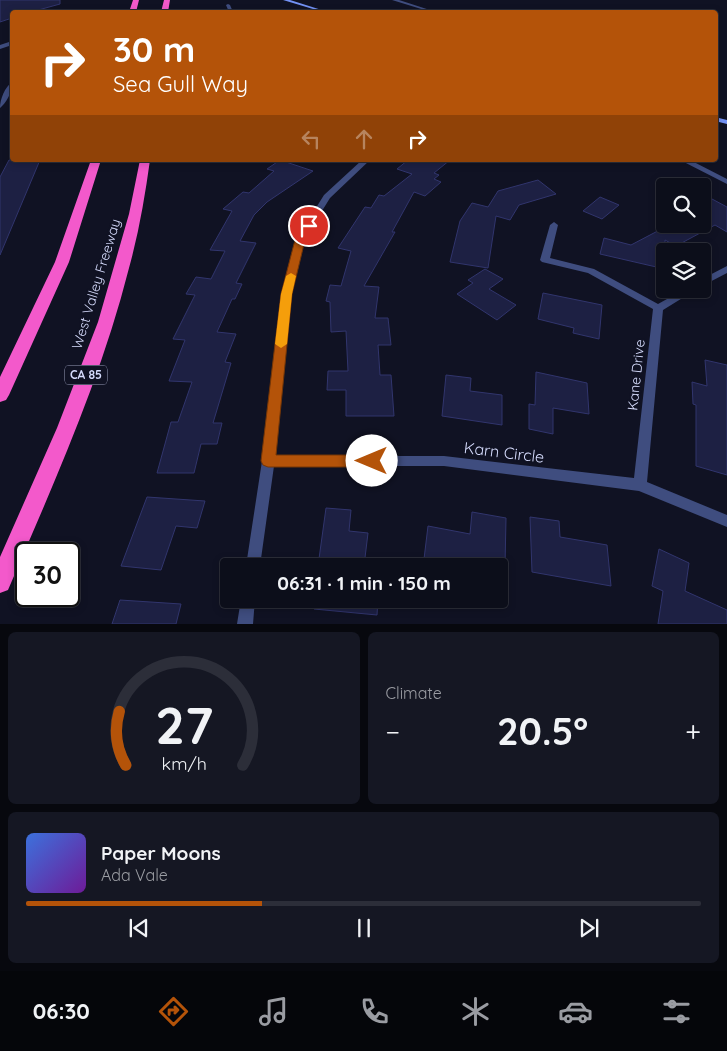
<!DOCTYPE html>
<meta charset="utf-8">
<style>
body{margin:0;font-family:Quicksand,sans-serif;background:#151723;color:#f1f3f6;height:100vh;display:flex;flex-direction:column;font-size:19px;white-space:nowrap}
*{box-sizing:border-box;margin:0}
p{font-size:16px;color:#9a9ca2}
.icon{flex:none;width:28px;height:28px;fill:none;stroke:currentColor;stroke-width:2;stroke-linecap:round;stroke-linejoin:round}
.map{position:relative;height:624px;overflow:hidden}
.sheet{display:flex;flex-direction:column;gap:8px;padding:8px;background:#07080e;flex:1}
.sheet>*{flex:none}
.top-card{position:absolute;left:10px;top:10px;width:708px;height:152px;border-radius:5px;box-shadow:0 2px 8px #0003,0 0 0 1px #2c2e39;background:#b45309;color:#fff;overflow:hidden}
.fabs{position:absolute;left:656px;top:178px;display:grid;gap:10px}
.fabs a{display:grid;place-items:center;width:55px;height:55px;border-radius:5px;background:#0c0e1a;box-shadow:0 2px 8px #0003,0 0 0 1px #2c2e39;font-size:25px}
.speed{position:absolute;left:15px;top:542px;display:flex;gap:10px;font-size:25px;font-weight:700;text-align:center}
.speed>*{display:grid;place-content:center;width:65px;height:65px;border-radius:50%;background:#0c0e1a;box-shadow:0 2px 8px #0003,0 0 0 1px #2c2e39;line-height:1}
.speed .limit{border:2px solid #111;border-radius:8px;background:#fff;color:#111}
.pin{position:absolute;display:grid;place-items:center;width:42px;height:42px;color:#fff;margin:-21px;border:2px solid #fff;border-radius:50%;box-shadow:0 1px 5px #0007}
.me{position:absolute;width:55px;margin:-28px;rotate:270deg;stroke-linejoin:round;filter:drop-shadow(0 0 4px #0008)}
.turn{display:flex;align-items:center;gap:18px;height:105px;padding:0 20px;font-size:22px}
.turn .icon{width:65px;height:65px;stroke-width:2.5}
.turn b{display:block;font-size:35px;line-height:42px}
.lanes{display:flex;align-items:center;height:48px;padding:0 20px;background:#0003;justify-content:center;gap:25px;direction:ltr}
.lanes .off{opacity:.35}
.big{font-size:38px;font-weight:700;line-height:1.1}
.sheet .card{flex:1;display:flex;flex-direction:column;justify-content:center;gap:8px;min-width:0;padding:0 18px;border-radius:8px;background:#151723}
.sheet .dial{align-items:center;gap:0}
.dial svg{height:130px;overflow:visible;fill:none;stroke:#2c2e39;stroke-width:7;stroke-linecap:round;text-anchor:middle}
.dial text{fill:#f1f3f6;stroke:none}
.song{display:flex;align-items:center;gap:15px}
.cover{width:60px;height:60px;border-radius:8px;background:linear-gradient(135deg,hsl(220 70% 55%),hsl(280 70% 35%))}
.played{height:5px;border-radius:2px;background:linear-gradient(90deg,#b45309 35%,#2c2e39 35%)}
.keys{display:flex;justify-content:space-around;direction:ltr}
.heat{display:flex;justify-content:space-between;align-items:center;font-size:28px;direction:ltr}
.sheet .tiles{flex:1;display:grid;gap:8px;grid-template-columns:1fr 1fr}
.card:last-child{grid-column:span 2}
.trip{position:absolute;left:220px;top:558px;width:288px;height:50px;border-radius:5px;background:#0c0e1a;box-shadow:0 2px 8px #0003,0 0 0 1px #2c2e39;font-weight:700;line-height:50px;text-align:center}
.tabs{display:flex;height:80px;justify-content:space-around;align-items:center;background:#05060a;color:#9a9ca2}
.tabs .icon{width:35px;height:35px}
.tabs .active{color:#b45309}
.tabs b{font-size:22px;color:#f1f3f6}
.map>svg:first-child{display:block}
.building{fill:#1d2043;stroke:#31356d}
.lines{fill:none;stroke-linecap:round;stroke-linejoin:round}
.minor{fill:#3f4d7f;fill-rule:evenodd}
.secondary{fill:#7392f5;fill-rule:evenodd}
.motorway{fill:#f359cb;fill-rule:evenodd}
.route{fill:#b45309;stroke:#753606}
.slow{fill:#f59e0b}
.labels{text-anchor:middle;stroke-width:4;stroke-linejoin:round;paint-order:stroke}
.shield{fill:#101223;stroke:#9a9fbb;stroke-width:1}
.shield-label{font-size:12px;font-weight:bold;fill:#d5dbfc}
.street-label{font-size:14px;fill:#d5dbfc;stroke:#101223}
.near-street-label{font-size:16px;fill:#d5dbfc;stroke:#101223}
</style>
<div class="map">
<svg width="727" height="624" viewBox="0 0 727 624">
<rect width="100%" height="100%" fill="#101223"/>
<path class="building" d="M0 0H60V4L31 12H12V18L0 22Z
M9 160H40L0 255V177Z
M280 160 313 171 267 202 254 215 240 241 256 243 236 283 242 284 235 299H232L217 332 236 334 225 362 231 363 213 423H222L217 444H201L194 473H157L171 422H178L192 382 169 381 185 340 173 339 195 295 186 294 196 277 211 279 225 251 210 250 232 211 223 209 243 192 249 193 274 171 267 169Z
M408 160H450L434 173 439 175 434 179 441 182 425 196 414 192 392 232H395L364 286 379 287 375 318H388L391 345H378L380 375H391L394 416H346V390H327L328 371H348L346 331 331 332 330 302 326 301 330 285 341 286 351 251 338 248 365 207 371 208 379 195 384 196 412 174 397 169Z
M538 180 556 194 519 205 510 220 496 216 488 268 450 262 460 221 472 203 488 207 498 191Z
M600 197 619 205 602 219 583 211Z
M712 199 727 207V232L715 225 676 246 665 240V269L600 254 604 238 631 245 671 224H702V204Z
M485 269 503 279 489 289 516 305 497 320 457 294 473 283 468 280Z
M543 293 602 305 599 339 573 333 574 328 538 319Z
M705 360 727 365V475L696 466V405L693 404 692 382 707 386Z
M536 372 587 383 589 414 553 408V434L529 429V404L535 405Z
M446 375 471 378 470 391 502 395V425L442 416Z
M147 497 205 501 197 528 176 526 161 570 121 566Z
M326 508 351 510 349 531 368 533 364 566H318Z
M472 512 506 518 505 566H462L424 559 428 526 470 534Z
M530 517 559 521 560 537 607 545 611 586 532 572Z
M659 549 689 563 685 591 727 610V624H658L663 591 652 586Z
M315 599H378L377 615 314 609Z
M120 600 181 604 176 624H112Z"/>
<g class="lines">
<path class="minor" d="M392 0H399L436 12H431Z
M228 4 230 5 233 12H229L226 5Z
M12 41V45L0 49V45Z
M12 82C13 90 7 103 0 108 0 99 5 87 12 82Z
M362 160H370L330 198 304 240 291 294 275 456H444L634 478 653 309 588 273 542 262 540 260 550 225 554 222 558 225 550 258 594 269 658 304 685 289H697L663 310 647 482 727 515V527L639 491 444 466H274L260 566H246L262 461 281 294 296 240 324 195Z
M680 160H690L727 179V184Z
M727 266V273L702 286V279Z
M241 599H255L253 624H237Z"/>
<path class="secondary" d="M283 0H290L328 12H323Z
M715 117 727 120V124L715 121Z"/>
<path class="motorway" d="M133 0H139L136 12H129Z
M164 0H170L168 12H161Z
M91 160H101L69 262 9 395 6 400 0 402V377L55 262Z
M140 160H150C145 196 139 232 129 268 101 379 53 485 8 590L0 593V557L57 428 98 322 129 214Z"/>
</g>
<path class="route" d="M309 223 314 226 305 240 292 294 276 455H372L377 456 379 461 377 465 372 467H268L263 465 261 461 281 294 295 240 305 224Z"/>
<path class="slow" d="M291 273 296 276 292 294 287 344 281 348 275 344 281 294 286 276Z"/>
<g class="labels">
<rect class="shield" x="65" y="365.5" width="42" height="19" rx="4"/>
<g class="shield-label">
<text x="86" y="379">CA 85</text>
</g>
<g class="street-label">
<text transform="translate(96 284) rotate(-73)" y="5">West Valley Freeway</text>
<text transform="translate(636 375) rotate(-84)" y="5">Kane Drive</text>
</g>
<g class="near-street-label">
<text transform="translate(504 452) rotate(7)" y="6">Karn Circle</text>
</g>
</g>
</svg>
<div class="fabs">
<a><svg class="icon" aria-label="search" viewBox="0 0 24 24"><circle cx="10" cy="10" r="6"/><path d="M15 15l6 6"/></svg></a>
<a><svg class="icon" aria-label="layers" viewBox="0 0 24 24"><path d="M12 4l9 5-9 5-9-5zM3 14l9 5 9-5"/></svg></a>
</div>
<div class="speed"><div class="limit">30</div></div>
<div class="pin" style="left:309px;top:226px;background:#d93025"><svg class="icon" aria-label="arrive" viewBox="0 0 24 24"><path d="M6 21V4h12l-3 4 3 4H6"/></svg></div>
<svg class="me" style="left:372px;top:461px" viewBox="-20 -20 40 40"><circle r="19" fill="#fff"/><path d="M0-13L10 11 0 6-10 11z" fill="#b45309"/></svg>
<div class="trip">06:31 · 1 min · 150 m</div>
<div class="top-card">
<div class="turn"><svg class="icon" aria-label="right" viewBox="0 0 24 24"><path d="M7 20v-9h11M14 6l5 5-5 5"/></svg><div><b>30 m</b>Sea Gull Way</div></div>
<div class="lanes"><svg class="icon off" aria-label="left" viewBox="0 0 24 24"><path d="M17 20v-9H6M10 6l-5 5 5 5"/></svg><svg class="icon off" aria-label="ahead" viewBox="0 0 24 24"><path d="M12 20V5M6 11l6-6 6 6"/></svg><svg class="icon" aria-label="right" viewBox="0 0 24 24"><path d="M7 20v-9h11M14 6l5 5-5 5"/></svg></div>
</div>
</div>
<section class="sheet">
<div class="tiles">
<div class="card dial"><svg viewBox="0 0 100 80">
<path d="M14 69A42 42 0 1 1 86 69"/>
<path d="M14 69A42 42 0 0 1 10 36" stroke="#b45309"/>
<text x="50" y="56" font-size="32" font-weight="700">27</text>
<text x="50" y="72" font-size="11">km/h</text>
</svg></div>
<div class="card"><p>Climate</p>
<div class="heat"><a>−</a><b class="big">20.5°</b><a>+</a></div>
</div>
<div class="card">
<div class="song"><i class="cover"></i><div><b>Paper Moons</b><p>Ada Vale</p></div></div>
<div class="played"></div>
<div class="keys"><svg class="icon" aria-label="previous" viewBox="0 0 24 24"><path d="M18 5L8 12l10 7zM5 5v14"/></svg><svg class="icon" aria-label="pause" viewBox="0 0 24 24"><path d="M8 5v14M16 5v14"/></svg><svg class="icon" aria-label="next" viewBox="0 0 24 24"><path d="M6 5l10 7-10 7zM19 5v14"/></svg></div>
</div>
</div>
</section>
<nav class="tabs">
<b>06:30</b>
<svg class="icon active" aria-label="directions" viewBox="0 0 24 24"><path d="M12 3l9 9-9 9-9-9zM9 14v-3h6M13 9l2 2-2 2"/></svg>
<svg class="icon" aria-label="music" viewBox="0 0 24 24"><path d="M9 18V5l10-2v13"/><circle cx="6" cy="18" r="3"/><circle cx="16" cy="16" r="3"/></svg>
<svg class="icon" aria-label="phone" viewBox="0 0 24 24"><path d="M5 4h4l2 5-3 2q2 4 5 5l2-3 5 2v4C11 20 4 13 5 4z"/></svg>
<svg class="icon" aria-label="climate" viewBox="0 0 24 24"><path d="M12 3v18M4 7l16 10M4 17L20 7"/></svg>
<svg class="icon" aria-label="car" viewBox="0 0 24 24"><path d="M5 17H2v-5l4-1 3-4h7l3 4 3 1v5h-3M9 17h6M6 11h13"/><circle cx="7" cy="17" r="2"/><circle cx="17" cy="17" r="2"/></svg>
<svg class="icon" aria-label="filters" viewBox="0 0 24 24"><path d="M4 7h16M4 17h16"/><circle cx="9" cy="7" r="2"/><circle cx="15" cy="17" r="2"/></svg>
</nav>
